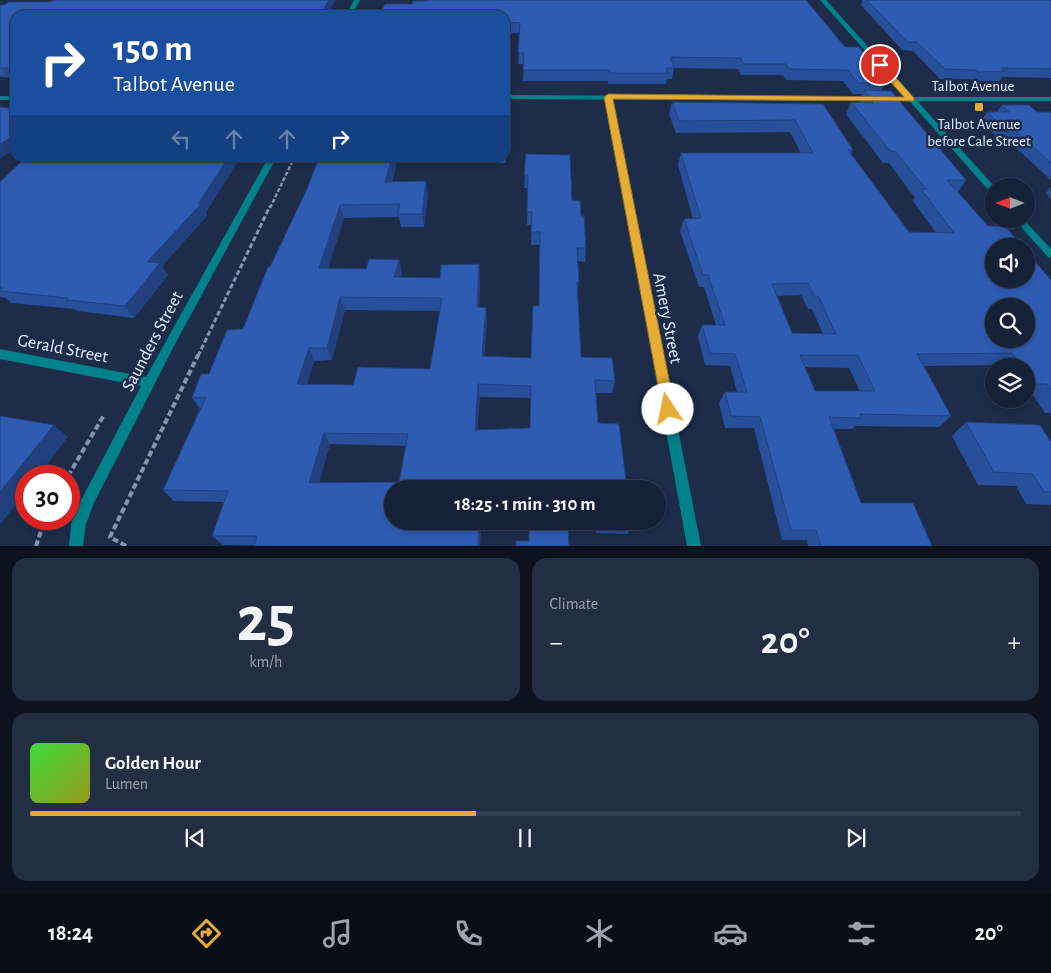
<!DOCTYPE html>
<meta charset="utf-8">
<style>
body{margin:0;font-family:"Alegreya Sans",sans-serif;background:#222e42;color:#f1f3f6;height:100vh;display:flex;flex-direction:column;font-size:19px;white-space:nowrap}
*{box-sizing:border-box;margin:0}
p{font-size:16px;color:#9da3ad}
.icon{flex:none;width:28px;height:28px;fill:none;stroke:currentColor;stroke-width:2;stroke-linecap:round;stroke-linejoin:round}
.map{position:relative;height:546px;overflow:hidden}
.panel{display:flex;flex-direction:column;gap:12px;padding:12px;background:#0c121e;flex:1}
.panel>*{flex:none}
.top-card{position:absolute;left:10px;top:10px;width:500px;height:152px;border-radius:15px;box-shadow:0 2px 8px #0003,0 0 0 1px #343e52;background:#1a4fa0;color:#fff;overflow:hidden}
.needle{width:32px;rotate:270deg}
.tools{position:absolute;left:985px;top:178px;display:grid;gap:10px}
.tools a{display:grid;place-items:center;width:50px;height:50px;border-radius:50%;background:#152137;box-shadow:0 2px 8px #0003,0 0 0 1px #343e52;font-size:25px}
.speed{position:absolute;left:15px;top:465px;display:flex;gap:10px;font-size:25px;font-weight:700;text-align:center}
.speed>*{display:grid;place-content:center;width:65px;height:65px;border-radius:50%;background:#152137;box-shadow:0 2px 8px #0003,0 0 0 1px #343e52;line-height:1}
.speed .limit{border:8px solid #d22;background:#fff;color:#111}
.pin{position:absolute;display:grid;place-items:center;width:42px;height:42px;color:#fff;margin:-21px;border:2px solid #fff;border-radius:50%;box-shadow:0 1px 5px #0007}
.me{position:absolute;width:55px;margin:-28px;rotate:349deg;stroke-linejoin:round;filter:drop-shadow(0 0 4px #0008)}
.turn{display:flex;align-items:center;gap:18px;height:105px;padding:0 20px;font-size:22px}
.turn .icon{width:65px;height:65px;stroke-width:2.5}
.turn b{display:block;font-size:35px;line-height:42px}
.lanes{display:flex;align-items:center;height:48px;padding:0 20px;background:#0003;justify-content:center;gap:25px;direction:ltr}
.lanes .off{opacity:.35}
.big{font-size:38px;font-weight:600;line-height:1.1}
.panel .widget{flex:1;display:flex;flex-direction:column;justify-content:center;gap:8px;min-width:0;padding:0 18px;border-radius:15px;background:#222e42}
.panel .dial{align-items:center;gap:0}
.dial b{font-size:65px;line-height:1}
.song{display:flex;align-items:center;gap:15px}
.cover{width:60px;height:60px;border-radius:8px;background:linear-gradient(135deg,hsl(120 70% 55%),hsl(60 70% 35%))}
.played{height:5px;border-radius:2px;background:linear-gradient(90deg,#e5ad35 45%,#343e52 45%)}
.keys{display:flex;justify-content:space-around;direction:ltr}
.heat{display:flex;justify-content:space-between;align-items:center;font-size:28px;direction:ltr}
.panel .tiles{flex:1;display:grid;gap:12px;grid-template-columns:1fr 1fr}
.widget:last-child{grid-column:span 2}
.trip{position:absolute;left:384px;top:480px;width:282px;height:50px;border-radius:25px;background:#152137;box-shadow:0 2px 8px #0003,0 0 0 1px #343e52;font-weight:600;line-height:50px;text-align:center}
.tab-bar{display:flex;height:80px;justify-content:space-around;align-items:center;background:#080d16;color:#9da3ad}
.tab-bar .icon{width:35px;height:35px}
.tab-bar .on{color:#e5ad35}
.tab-bar b{font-size:22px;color:#f1f3f6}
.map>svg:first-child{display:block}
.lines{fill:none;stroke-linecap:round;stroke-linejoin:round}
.path-far2{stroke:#8894aa;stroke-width:2.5;stroke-dasharray:4 2;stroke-linecap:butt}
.path-far1{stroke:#8894aa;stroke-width:3;stroke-dasharray:5 2.5;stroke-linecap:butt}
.path{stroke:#8894aa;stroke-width:4;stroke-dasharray:6 3;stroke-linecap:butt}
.minor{fill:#018189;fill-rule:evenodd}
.tertiary{fill:#018189;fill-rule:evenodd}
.wall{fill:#284f9a;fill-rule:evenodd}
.shaded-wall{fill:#21407d}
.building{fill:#2f5cb3;stroke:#21407d;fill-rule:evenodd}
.route{fill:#e5ad35;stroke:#957022}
.poi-dot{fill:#e5ad35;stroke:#1c2c49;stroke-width:2}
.labels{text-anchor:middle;stroke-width:5;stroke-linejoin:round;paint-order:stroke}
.far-street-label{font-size:15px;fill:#e6efff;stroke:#1c2c49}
.far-poi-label{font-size:15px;fill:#e6efff;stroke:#1c2c49}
.street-label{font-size:18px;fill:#e6efff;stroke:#1c2c49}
</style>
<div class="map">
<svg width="1051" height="546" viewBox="0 0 1051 546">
<rect width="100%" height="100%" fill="#1c2c49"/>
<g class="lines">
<path class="path-far2" d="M270 208 294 158"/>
<path class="path-far1" d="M198 356 270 206"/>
<path class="path" d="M68 476 104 415
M36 546 45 519
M126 546 110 537 198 355"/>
<path class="minor" d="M354 0H360L352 15H346Z
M820 0H826L994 186V194L991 193Z
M609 95 613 97 701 546H687L605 97Z
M268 158H276L175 344 94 503 86 524 83 546H69L71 524 78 506 141 386 0 359V349L146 377Z
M1014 219H1023L1051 249V258L1048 257Z"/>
<path class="tertiary" d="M505 95 873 97 877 99 873 101 505 99Z
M0 96H15V100H0Z
M884 97H1051V101H884Z"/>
</g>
<path class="wall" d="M336 0 15 15V78L1 77 0 76V5H4L50 2Z
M428 0H806L845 47H859L879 72 878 75 885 83 881 91H891L966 180 958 192 988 226H1005L1022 246H994V279H1026V251L1051 280V413H1045L1033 395H1026V366H1000V365L924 366 951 416 939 427 855 426 852 429H834L861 503H913L932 546H808L807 540H782L754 428H725L719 403 725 392H737L730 366 705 365 698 337 702 325H716L704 287H699L680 231 684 219H693L678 165 681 153H801L790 132 676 133 669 114 672 102 823 104 853 150 851 154 909 232 936 233 913 201 915 198 889 163H883L846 114 851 102H859L862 94H853L843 81 786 80 783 75H741L738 69 674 68 672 79H667L666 84H608V81H523L524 64H518L520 33H505V15H379L385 4H412L413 1H428ZM801 295 808 309H812L823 334 792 333 777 296ZM994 306H1026V339H994ZM805 367 849 368 860 391H815Z
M862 0H1051V78L1002 77 1000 81H973L971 79H940L913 51 902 50 861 5Z
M1002 105 1037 112H1051V180L1011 143H1003L981 121 987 112H997Z
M505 106H507V118L506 163H461V160L397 161 392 182 428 194 424 227H401L399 217 344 218 328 268 366 269 399 260 402 273 400 277 440 278 479 264 480 277 479 307 486 308 487 321 484 357 531 358 539 306 540 245H531L532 225H527L528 188H524L526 154 572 200 581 216 586 248 585 262 578 261 579 282 577 295 581 357 615 381 612 393H596L598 423 392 489 481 521 480 546 223 545 212 536 224 502 174 501 163 490 200 409 192 398 209 374 243 329 270 267 307 189 319 158H505ZM345 310 440 311 430 369 353 385 307 384 314 361 332 360ZM480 397 531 398 530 428 477 430ZM330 444 406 446 399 482H319Z
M0 182 206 213 207 216 162 266 168 275 134 318 77 311 75 309 11 303 6 298 0 297Z
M1051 187V199L1046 193Z
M966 422 1051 442V505L1026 504 1016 486 978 485 952 436Z
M596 521H631V524L628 534 596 533Z"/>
<path class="shaded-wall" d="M329 0H336L327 15H320Z
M507 106V118L506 163 505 150Z
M15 135V149L0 159V144Z
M228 158H240L206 213 207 216 162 266 168 275 134 318 125 306 147 262Z
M392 158H397V161L388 195 385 182Z
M426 181 428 194 424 227 422 214Z
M340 205 344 218 324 281 319 268Z
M399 260 402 273 397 290 394 277Z
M479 264 480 277 478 320 477 307Z
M340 297 345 310 332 360 327 348Z
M486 308 487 321 483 369 482 356Z
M309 348 314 361 304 396 297 384Z
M478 384 480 397 476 442 475 430Z
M54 425 68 437 38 476H26V491L0 525V492Z
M324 433 330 444 316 494 309 483Z
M479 521H481L480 546H478Z"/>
<path class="building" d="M54 0H329L320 15H15V68H0V5H4L9 2H50Z
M428 0H806L845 47H859L879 72H875L885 83H858L848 70 789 69 786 64H744L741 58 670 57 674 68H666L668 73H610L609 70H523L524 53H518L520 23 505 22V15H379L385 4H412L413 1H428Z
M867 0H1051V69L1001 68 1005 71 979 72 976 70 945 69 917 42H907Z
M864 90 891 91 966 180H947L988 226H1005L1022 246H994V279H1026V251L1051 280V390L1047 384H1033L1026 374V366H1021L1012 353 917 354 951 416 860 414 861 418 829 417 861 503H913L932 546H821L816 530H791L760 417 731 416 725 392H747L735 354 710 353 702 325H725L708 275H703L684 219 701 218 681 153H813L795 120 679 121 672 102 823 104 853 150H848L909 232 954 233 921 189H926L895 151H890L851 102 873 103ZM808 283 815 297H819L836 334 792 333 772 284ZM994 306H1026V339H994ZM800 355H858L875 391H815Z
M1002 105H1029L1037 112H1051V163L1018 133H1009L987 112H1009Z
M505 106H507L505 150Z
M0 107 15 109V135L0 144Z
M526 154 570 155 572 200 580 201 581 216H584L586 248H577L579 282H577L581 357 612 358 615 381 595 380 598 423 619 424 627 489H392V521H479L478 546H254L257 536H212L228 491 163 490 206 397 192 398 201 374H209L227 330 243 329 268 267H270L307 189 319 158H392L385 182 426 181 422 214H398L400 204 340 205 319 268 366 269 369 259 399 260 394 277 440 278 441 265 479 264 477 307 486 308 482 356 531 358 533 306H539L540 232H531L532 212H527L528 175H524ZM340 297 442 298 430 369 358 367 353 385 297 384 309 348H327ZM478 384 531 386 530 428 475 430ZM324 433 408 434 399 482 309 483Z
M25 158H228L198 204H201L147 262 160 263 125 306 67 300 68 298 0 291 3 288 0 287V182Z
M0 416 54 425 0 492Z
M966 422 1040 425 1051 442V492H1044L1033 474 994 472Z
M529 521H568L569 546H516V541H529Z
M599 521H631V524L599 523Z"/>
<path class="route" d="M877 63H883L914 98V101L613 99 675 409 673 413 668 415 663 413 604 97 608 94 904 97 877 67Z"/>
<rect class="poi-dot" x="974" y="102" width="10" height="10" rx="2.5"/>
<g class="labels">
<g class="far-street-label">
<text x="973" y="91">Talbot Avenue</text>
</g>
<g class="far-poi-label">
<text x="979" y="129">Talbot Avenue<tspan x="979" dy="17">before Cale Street</tspan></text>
</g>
<g class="street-label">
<text transform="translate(668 318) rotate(79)" y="6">Amery Street</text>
<text transform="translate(152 341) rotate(-62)" y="6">Saunders Street</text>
<text transform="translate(63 348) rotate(11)" y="6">Gerald Street</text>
</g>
</g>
</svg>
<div class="tools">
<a><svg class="needle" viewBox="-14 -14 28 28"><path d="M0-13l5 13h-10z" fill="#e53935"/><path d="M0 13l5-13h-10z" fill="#9da3ad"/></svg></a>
<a><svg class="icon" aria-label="sound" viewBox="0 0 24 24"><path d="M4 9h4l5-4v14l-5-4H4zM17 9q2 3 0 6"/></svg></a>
<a><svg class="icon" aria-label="search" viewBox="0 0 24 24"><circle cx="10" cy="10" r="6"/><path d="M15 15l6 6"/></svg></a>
<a><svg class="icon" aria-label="layers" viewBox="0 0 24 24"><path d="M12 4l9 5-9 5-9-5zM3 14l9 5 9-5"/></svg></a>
</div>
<div class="speed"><div class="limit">30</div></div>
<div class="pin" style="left:880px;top:65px;background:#d93025"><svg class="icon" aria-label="arrive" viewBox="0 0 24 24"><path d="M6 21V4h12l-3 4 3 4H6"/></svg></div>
<svg class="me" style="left:668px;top:409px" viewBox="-20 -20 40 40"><circle r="19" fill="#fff"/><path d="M0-13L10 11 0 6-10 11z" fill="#e5ad35"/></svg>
<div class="trip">18:25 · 1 min · 310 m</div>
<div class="top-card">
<div class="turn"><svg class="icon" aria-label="right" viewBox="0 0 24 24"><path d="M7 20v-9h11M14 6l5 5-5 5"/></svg><div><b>150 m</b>Talbot Avenue</div></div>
<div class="lanes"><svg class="icon off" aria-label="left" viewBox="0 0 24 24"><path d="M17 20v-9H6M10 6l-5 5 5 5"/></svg><svg class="icon off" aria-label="ahead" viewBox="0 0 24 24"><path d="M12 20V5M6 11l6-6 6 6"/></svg><svg class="icon off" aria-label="ahead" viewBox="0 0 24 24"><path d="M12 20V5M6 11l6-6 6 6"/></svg><svg class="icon" aria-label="right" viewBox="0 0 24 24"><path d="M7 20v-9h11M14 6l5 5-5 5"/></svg></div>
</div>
</div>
<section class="panel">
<div class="tiles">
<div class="widget dial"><b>25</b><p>km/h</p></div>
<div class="widget"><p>Climate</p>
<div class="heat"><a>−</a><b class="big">20°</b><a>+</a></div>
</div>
<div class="widget">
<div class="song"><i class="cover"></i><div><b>Golden Hour</b><p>Lumen</p></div></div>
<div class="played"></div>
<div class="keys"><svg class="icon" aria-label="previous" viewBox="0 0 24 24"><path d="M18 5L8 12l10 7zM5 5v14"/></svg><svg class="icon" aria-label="pause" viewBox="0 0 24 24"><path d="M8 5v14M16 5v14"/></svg><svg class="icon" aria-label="next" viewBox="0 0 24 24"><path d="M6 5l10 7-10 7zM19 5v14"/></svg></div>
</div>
</div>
</section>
<nav class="tab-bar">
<b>18:24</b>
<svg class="icon on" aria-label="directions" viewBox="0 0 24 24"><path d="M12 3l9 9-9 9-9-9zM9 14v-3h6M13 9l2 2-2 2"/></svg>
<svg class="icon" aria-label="music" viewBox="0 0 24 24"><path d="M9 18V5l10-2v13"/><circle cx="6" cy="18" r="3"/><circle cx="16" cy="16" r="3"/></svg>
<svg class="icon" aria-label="phone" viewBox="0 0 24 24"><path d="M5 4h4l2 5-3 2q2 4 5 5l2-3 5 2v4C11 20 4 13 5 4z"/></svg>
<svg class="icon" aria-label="climate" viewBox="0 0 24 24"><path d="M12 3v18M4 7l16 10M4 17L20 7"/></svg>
<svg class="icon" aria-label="car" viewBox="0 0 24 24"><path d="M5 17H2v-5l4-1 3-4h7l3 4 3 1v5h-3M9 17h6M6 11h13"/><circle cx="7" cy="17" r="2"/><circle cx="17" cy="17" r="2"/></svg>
<svg class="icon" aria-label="filters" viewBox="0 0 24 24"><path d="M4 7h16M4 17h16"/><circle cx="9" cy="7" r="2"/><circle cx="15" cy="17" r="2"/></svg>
<b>20°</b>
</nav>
